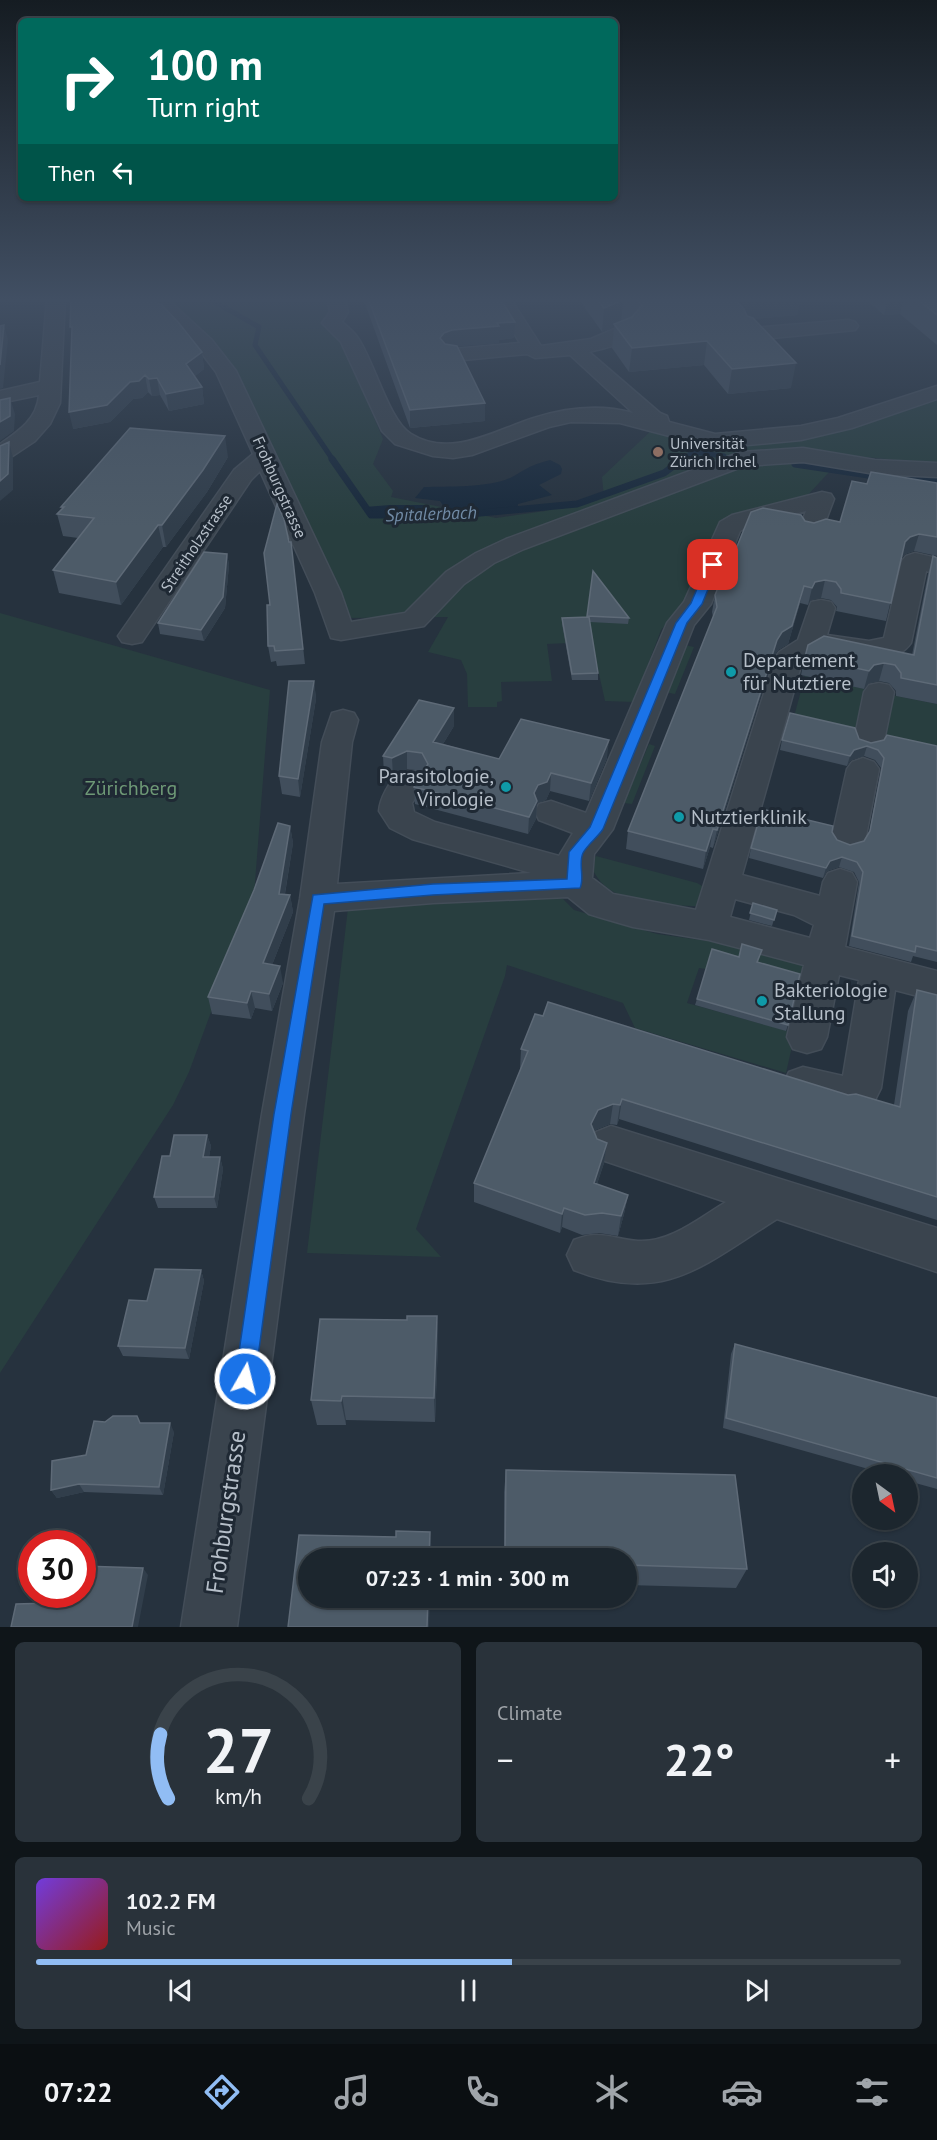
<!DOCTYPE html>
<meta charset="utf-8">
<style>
body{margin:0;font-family:"PT Sans",sans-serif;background:#29323a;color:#f1f3f6;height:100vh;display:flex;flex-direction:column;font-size:22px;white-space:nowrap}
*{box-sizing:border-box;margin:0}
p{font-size:20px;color:#a0a5aa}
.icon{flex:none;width:33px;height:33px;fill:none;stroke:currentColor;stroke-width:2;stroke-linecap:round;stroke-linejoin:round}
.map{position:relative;height:1627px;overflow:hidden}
.drawer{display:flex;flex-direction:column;gap:15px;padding:15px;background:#0f1519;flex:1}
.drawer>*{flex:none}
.guide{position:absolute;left:18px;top:18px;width:600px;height:183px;border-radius:9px;box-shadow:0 2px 4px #0004,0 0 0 2px #3a434a;background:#00695c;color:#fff;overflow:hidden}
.needle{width:39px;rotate:147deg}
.fabs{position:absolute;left:852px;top:1464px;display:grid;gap:12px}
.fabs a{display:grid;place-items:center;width:66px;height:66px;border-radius:50%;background:#1c262e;box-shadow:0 2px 4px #0004,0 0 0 2px #3a434a;font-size:30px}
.speed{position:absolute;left:18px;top:1530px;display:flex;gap:12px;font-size:30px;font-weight:700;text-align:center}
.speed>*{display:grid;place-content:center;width:78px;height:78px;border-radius:50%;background:#1c262e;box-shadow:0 2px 4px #0004,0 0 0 2px #3a434a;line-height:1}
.speed .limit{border:9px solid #d22;background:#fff;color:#111}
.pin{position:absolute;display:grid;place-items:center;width:51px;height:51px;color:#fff;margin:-26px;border-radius:12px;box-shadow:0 3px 9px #0006}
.me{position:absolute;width:66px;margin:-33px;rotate:8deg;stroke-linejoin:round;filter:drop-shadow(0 0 4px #0008)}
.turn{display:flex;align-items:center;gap:21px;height:126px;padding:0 30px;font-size:27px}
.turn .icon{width:78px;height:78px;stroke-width:2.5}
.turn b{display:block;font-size:42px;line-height:51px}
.then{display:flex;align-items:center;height:57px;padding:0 30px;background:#0003;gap:12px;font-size:22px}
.big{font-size:45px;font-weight:700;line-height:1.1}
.drawer .tile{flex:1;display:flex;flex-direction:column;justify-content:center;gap:9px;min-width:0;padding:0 21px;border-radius:9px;background:#29323a}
.drawer .dial{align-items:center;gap:0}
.dial svg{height:156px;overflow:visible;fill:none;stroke:#3a434a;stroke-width:7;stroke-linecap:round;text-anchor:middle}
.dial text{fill:#f1f3f6;stroke:none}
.song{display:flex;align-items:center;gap:18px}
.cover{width:72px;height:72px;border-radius:9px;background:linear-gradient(135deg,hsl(260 70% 55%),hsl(0 70% 35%))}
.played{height:6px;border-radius:3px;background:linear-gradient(90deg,#91bdf4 55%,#3a434a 55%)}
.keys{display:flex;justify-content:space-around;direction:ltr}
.heat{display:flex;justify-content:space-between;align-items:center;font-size:33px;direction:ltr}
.drawer .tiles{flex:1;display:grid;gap:15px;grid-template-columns:1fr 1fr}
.tile:last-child{grid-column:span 2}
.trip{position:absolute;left:298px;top:1548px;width:339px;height:60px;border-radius:30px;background:#1c262e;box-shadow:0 2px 4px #0004,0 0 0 2px #3a434a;font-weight:700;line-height:60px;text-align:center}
.dock{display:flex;height:96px;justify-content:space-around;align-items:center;background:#0b0f12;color:#a0a5aa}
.dock .icon{width:42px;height:42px}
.dock .current{color:#91bdf4}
.dock b{font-size:27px;color:#f1f3f6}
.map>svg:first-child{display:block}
.green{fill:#283e3f}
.water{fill:#192a3c}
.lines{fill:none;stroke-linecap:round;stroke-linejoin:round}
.stream-far1{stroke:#192a3c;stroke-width:5}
.stream{stroke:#192a3c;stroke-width:7}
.minor-casing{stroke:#434d58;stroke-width:3}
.minor{fill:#3a444e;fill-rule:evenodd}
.wall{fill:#414e5c}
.shaded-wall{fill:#313e4b}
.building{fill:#4d5b68;stroke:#5e6a77;stroke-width:1.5}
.route{fill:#1a73e8;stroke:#114b97;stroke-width:1.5}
.education-dot{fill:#8d6e63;stroke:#1f2934;stroke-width:2}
.culture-dot{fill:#0f9aa8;stroke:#1f2934;stroke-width:2}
.labels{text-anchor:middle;stroke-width:6;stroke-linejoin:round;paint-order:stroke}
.far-poi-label{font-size:16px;fill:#b6bfc9;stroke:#1f2934;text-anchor:start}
.far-street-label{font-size:16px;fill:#b6bfc9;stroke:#1f2934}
.far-water-label{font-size:18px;font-style:italic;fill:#718ba6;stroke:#1f2934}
.poi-label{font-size:20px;fill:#b6bfc9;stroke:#1f2934;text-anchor:start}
.park-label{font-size:20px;fill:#6e9976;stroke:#1f2934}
.near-street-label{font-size:24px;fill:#b6bfc9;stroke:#1f2934}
</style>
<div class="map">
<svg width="937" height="1627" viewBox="0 0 937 1627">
<rect width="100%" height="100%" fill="#26323e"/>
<path class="green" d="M167 298H329L342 342 383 439 373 464 393 491 391 497 496 518 545 511 604 497 602 477 654 428 724 451 744 441 937 395V464L845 455 805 498 727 518 688 600 661 630 634 702 605 701 592 642 547 644 552 681 501 682 502 701 497 702V707H468L467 674 461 660 428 652 448 617 345 618 211 340Z
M0 613 270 690 254 895 189 1072 173 1105 0 1373Z
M684 645 694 647 675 694 665 692Z
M805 676 869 690 859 739 792 724Z
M891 695 937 704V757L880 744Z
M649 744 655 746 632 804 624 803Z
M596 856 697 883 704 887 703 906C677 906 626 905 605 886 599 881 595 874 591 867Z
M544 896 563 899 574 910 657 934 738 945 808 962 806 982 711 955 706 969 699 968 687 1003 795 1033 786 1073 635 1028 623 1003 507 965 505 976 416 1229 441 1257 307 1253 348 908Z"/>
<path class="water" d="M550 460 560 465 562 469 561 474 539 485 552 495 518 504 517 511 435 516 444 507 440 501 415 498 424 487C449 486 489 488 512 477 528 468 531 465 550 460Z
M390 505H427L426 515H371L365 507Z"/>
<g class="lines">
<path class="stream-far1" d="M208 298 259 327 255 345 333 460
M681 460 693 452 724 456"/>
<path class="stream" d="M332 459 371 515H459L577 504 664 473 683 459
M795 464 882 477
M898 478 937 481"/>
<defs>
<path id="minor" d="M47 298H65L60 403 50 424 35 441 8 459 0 461V444C19 431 37 419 39 395L0 403V391L40 382Z
M147 298H166L211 339 236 371 341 593 351 622 405 613 446 572 476 553 506 539 741 452 803 448 875 460 937 463V477L875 474 803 462 744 466 524 549 494 563 464 584 424 626 341 640 331 638 315 593 260 471 251 480 142 642 132 644 122 642 118 636 234 470 253 454 216 372 197 347Z
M327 298H345L348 312 342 322C348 327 354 332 358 338 374 361 389 421 411 434 451 459 495 430 534 418 565 408 601 404 633 413L570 355 535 358 527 354 453 361 446 359 443 355 446 351 453 349 520 343 492 298H510L541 346 591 339 621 326H635L638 330C628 344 605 348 589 352L660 413 667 416 669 422 715 434 801 426 838 418 937 386V399L852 428 801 440 715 448 620 423 571 422 549 427 472 455 453 458 433 456 395 444 382 431 341 342 322 323 330 312Z
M848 320 855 322 858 326 855 330 752 340 745 338 742 334 745 330 752 328Z
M822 492 831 494 834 499 820 536 811 538 802 536 799 531 806 511 750 525 740 531 711 604 694 625 613 829 594 854 592 878 613 894 696 910 775 658 779 652 798 640 811 602 821 600 831 602 835 608 827 635 869 641 884 638 902 561 906 556 915 553 937 558V574L926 571 911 643C890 673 846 647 819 652 812 653 807 658 802 662L742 875 820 896 823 882 828 873 840 869 852 873 857 882 845 947 937 971V1001L895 990 881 1088 875 1100C841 1118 822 1108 789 1096L783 1084 789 1072 803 1067 843 1076 859 980 839 975 827 1037 821 1049 807 1053 793 1049 787 1037 804 965 709 940 633 927 602 918 589 914 568 897 433 903 334 911 304 1114 237 1627H181L262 1114 300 899 322 742 332 713 343 710 354 713 358 720 352 742 337 884 531 873 412 839 390 828 379 811C380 799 389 781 399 774 406 769 415 771 422 773L427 781 412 803 414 812 435 822 559 856 573 833 539 820 535 812 539 804 551 801 586 813 667 623 684 602 720 522 732 515ZM735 899 794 915 814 925 810 938 730 917Z
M879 683 889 685 894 692 884 741 880 748 869 751 858 748 854 741 864 692 869 685Z
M863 758 874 762 879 769 865 841 860 849 848 853 836 849 831 841 847 769 852 762Z
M611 1126 937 1228V1272L777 1219C705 1264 664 1306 574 1270L567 1255 574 1240C601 1229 611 1239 638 1241 670 1243 699 1218 726 1202L596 1158 590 1145 596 1132Z"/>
</defs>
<use href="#minor" class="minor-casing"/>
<use href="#minor" class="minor"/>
</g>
<path class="wall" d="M363 298H500L514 338 499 340V343L457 346 485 403V421L410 428Z
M578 298H801L797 315 754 319 791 388 728 394 704 365 629 372 612 348 614 327 602 332Z
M864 298H937V345L900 314 884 315Z
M72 334 202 352 204 369 194 377 202 387 204 404 169 411 160 395 152 396 148 392 142 398 133 399 110 422 73 429Z
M228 457 207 492 166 547H163L121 605 59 593 53 570 78 538 63 536 57 514 62 509 61 507Z
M937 483V556L914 551 905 554 901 558 886 621 836 611 837 607 831 600 821 598 811 600 808 605 800 603 788 644 778 650 773 657 713 848 710 847 703 869 626 849 628 831 713 617 712 612 715 595 727 571 805 521 814 523 840 522 867 484Z
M289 542H291L305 664 277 666 276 661 271 662 268 646 270 605Z
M227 554 229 565 225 608 204 641 160 634 158 623Z
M933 556 937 558V704L896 696V691L889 683 879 681 869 683 864 689 801 675 805 657 912 655 928 574Z
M593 571 629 618 628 624 590 622 598 673V680H572L562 624V618L587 617Z
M314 681 316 699 300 797 282 794 279 776Z
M454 726 443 744 499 759 607 758 589 801 550 791 546 800 537 803 536 819 528 834 415 804 414 787 423 772V771L407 769 393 776 384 774 383 756Z
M859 739 871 743 937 746V962L913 956 911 962 849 946 859 882 854 872 839 867 827 871 823 878 749 858 751 848 832 832 837 840 850 845 864 841 869 834 881 768 875 760 864 756 851 760 847 766 780 750 782 740Z
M290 826 293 843 285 894 290 895 293 912 272 965 283 983 272 1011 255 1008 251 1019 212 1014 208 997Z
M753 903 777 910 772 926 749 920Z
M760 956 758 962 788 1025 786 1031 695 1005 697 999 739 957Z
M917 990 937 995V1220L619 1119 617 1125 610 1124 595 1130 594 1132 597 1139 607 1143 604 1163 597 1184 628 1195 624 1214 618 1236 599 1233 582 1235 562 1227 560 1233 474 1202V1183L520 1070 521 1049 848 1095 894 1105 908 1011Z
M207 1135 211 1146 209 1157H220L223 1169 217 1208H158L154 1197 170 1156Z
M201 1270 204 1281 189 1359 123 1356 118 1346 147 1301Z
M437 1316 438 1342 435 1422 346 1420V1425H317L311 1400 407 1320Z
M735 1344 937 1398V1489L908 1481V1474H886L723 1428 731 1354Z
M140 1423 174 1432 163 1495 84 1492 57 1498 51 1490 86 1455Z
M506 1470 747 1569 736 1588 627 1585V1558H504V1492Z"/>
<path class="shaded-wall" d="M733 298H801L797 315 730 321Z
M888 298H904L900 314 884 315Z
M623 300 621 324H614V327L602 332 604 308Z
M515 322 514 338 499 340V343L452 347 444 350 440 338 444 333 452 330 497 323Z
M4 325 8 340 3 388 0 389V365Z
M707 341 704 365 629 372 632 348Z
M202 352 204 369 189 381 186 364Z
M796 363 791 388 728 394 732 369Z
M145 375 148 392 142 398 133 399 110 422 73 429 69 412Z
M157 378 160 395 152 396 149 379Z
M202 387 204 404 169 411 166 394Z
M10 398 15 414 14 431 0 441V422Z
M485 403V421L410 428V410Z
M225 436 228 457 207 492 166 547 162 525Z
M9 442 13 458V490L0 501V481Z
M158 525 163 547 121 605 116 582Z
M919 534 914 551 905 554 900 560 905 542 910 537Z
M227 554 229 565 225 608 204 641 201 630Z
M825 580 821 598 811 600 808 605 812 588 815 582Z
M804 586 800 603 788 644 778 650 773 657 713 848 717 830 777 640Z
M884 663 879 681 869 683 864 689 869 671 874 665Z
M314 681 316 699 300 797 298 779Z
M454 708V726L433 760V742Z
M609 740 607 758 589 801 591 783Z
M867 746 864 756 851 760 847 766 850 756 854 750Z
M407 751V769L393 776 392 758Z
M551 773 550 791 546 800 537 803 536 819 528 834 529 817 534 793 538 785Z
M290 826 293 843 282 911 279 894Z
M713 829 710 847 703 869 706 851Z
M842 857 839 867 827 871 823 878 826 868 830 861Z
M290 895 293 912 266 980 263 963Z
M280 966 283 983 272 1011 269 994Z
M251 991 255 1008 251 1019 247 1003Z
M622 1099 619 1119 617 1125 620 1105Z
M613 1104 610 1124 595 1130 588 1144 591 1124 598 1110Z
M207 1135 211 1146 207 1168 203 1157Z
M607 1143 604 1163 591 1202 594 1183Z
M220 1157 223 1169 217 1208 214 1197Z
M628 1195 624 1214 618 1236 621 1216Z
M564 1208 562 1227 560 1233 562 1214Z
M201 1270 204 1281 189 1359 185 1348Z
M437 1316 438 1342 435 1422 434 1398Z
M342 1396 346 1420V1425L341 1401Z
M170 1423 174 1432 163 1495 159 1487Z
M79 1484 84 1492 57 1498 51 1490Z
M430 1532 432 1553V1558H429Z
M143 1568 148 1575 138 1627H132Z
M428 1598H430L429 1627H427Z"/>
<path class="building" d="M71 298H152L158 304H161L178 322 202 352 186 364 202 387 166 394 157 378 149 379 145 375 139 381 130 382 107 405 69 412 72 327H70Z
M368 298H500L515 322 497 323 499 326 452 330 444 333 440 338 445 344 457 346 485 403 410 410Z
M596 298H734L744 309 747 316 753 318 796 363 732 369 707 341 632 348 614 324 632 317 642 305 637 300H623L604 308Z
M916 298H937V315Z
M4 325 0 365V326Z
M10 398V416L0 422V400Z
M130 428 225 436 203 470 162 525H158L116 582 53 570 94 518 57 514 64 507H61Z
M9 442 8 474 0 481V446Z
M871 472 937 483V537L919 534 910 537 905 542 891 603 841 593V589L836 582 825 580 815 582 812 588 804 586 792 626 782 632 777 640 717 830 713 829 706 851 628 831 717 607 715 595 725 571H727L751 512 763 508 801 515 805 521 814 523 826 519 840 522 852 481 867 484Z
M277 504 284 519 289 542H291L303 649 275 651 274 646H268L267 605H270L264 553Z
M204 552 227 554 223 597 201 630 158 623Z
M933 556 937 558V685L901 678V673L895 665 884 663 874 665 869 671 805 657 808 645 824 636 914 655Z
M593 571 629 618 587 616Z
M589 617 598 673 572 674 562 618Z
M289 681H314L298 779 279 776Z
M419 700 454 708 433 742 499 759 521 719 609 740 591 783 551 773 547 782 538 785 534 793 537 801 529 817 414 787 428 764 422 753 407 751 392 758 383 756Z
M790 713 855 728 859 739 871 743 884 740 887 735 937 746V951L916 946 915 952 852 936 863 872 857 862 842 857 830 861 826 868 751 848 762 809 833 826 832 832 837 840 850 845 864 841 870 831 884 758 878 750 867 746 854 750 850 756 782 740Z
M278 823 290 826 279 894 290 895 263 963 280 966 269 994 251 991 247 1003 208 997 254 890Z
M753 903 777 910 774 920 750 913Z
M742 944 762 950 757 962 800 974 788 1025 697 999 712 949 739 957Z
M917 990 937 995V1197L622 1099 620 1105 613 1104 598 1110 591 1124 597 1139 607 1143 594 1183 628 1195 621 1216 602 1213 585 1215 564 1208 562 1214 474 1183 528 1051 521 1049 535 1014 543 1016 548 1002 848 1095 856 1094 900 1107Z
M174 1135H207L203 1157H220L214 1197H154L162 1156H170Z
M155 1269 201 1270 185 1348 118 1346 129 1300 147 1301Z
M407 1316H437L434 1398 342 1396 341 1401 311 1400 320 1319 407 1320Z
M735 1344 937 1398V1478L726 1418Z
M113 1416H137L140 1423H170L159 1487 79 1484 51 1490 52 1461 86 1455 94 1421 105 1422Z
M506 1470 735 1475 747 1569 627 1565V1558H505Z
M396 1531 430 1532 429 1558H309V1598H428L427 1627H288L299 1535 396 1537Z
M82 1566 143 1568 132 1627H11L16 1604 51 1603 53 1594H82Z"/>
<linearGradient id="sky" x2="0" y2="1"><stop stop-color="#151c22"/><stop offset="0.57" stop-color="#414f63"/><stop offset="1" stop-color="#414f63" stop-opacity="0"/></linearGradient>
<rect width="937" height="526" fill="url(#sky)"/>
<path class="route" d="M713 562 718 565 702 604 687 623 603 829C598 837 588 844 583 853 578 864 585 878 580 888L433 895 324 904 291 1114 255 1379 252 1386 245 1389 238 1386 235 1379 274 1114 313 895 433 884 567 879 569 852 590 827 676 623 691 603 707 565Z"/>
<circle class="education-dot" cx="658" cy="452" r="6"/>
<g class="culture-dot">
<circle cx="731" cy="672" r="6"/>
<circle cx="506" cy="787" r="6"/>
<circle cx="679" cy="817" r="6"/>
<circle cx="762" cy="1001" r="6"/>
</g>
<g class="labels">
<g class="far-poi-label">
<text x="670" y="449">Universität<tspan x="670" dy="18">Zürich Irchel</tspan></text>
</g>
<g class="far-street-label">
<text transform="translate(280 487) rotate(66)" y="6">Frohburgstrasse</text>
<text transform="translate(196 543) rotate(-56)" y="6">Streitholzstrasse</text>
</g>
<g class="far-water-label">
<text transform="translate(431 514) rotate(-2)" y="6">Spitalerbach</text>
</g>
<g class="poi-label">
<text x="743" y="667">Departement<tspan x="743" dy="23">für Nutztiere</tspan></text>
<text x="494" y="783" text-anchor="end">Parasitologie,<tspan x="494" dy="23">Virologie</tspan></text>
<text x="691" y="824">Nutztierklinik</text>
<text x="774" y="997">Bakteriologie<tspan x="774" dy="23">Stallung</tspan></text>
</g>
<g class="park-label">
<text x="131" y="795">Zürichberg</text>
</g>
<g class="near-street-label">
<text transform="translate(226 1512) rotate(-82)" y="8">Frohburgstrasse</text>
</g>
</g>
</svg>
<div class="fabs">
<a><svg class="needle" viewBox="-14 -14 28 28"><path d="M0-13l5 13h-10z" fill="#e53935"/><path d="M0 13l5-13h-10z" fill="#a0a5aa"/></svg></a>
<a><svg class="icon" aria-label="sound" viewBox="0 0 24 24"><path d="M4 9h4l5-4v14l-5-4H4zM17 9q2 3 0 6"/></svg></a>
</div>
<div class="speed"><div class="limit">30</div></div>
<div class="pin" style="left:713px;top:565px;background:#d93025"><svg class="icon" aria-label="arrive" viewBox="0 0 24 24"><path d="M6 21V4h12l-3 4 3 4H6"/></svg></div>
<svg class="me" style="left:245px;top:1379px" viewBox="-20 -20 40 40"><circle r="17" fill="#1a73e8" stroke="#fff" stroke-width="3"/><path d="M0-11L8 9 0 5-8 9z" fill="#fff"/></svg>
<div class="trip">07:23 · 1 min · 300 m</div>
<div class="guide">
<div class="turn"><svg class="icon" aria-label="right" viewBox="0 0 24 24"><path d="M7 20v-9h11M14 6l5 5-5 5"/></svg><div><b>100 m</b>Turn right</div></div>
<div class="then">Then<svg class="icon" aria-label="left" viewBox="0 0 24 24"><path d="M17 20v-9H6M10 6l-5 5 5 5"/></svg></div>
</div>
</div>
<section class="drawer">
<div class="tiles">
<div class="tile dial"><svg viewBox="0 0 100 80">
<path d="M14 69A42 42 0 1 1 86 69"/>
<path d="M14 69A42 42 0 0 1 10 36" stroke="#91bdf4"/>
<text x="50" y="56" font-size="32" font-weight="700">27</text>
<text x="50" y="72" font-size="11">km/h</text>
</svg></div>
<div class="tile"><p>Climate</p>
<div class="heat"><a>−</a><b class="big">22°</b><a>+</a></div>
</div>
<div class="tile">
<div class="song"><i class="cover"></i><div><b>102.2 FM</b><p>Music</p></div></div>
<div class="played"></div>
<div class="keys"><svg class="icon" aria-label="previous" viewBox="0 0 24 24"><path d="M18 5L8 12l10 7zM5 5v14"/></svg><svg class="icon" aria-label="pause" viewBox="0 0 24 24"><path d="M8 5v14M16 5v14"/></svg><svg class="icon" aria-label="next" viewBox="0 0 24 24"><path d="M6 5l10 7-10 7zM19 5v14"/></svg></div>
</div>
</div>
</section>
<nav class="dock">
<b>07:22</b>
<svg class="icon current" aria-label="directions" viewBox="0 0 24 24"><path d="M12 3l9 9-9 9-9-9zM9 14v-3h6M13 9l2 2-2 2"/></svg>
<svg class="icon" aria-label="music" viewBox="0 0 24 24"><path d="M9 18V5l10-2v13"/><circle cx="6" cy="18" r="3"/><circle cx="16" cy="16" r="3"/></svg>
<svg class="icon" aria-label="phone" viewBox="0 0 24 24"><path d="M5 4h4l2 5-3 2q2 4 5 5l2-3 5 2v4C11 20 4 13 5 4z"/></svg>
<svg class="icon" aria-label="climate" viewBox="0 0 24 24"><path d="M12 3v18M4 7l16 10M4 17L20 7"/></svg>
<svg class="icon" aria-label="car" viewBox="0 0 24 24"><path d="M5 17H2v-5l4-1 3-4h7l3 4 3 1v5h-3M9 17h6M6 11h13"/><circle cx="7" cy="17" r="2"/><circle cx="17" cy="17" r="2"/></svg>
<svg class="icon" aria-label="filters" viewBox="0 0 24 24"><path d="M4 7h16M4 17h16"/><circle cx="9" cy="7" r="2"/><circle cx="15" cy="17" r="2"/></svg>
</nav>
